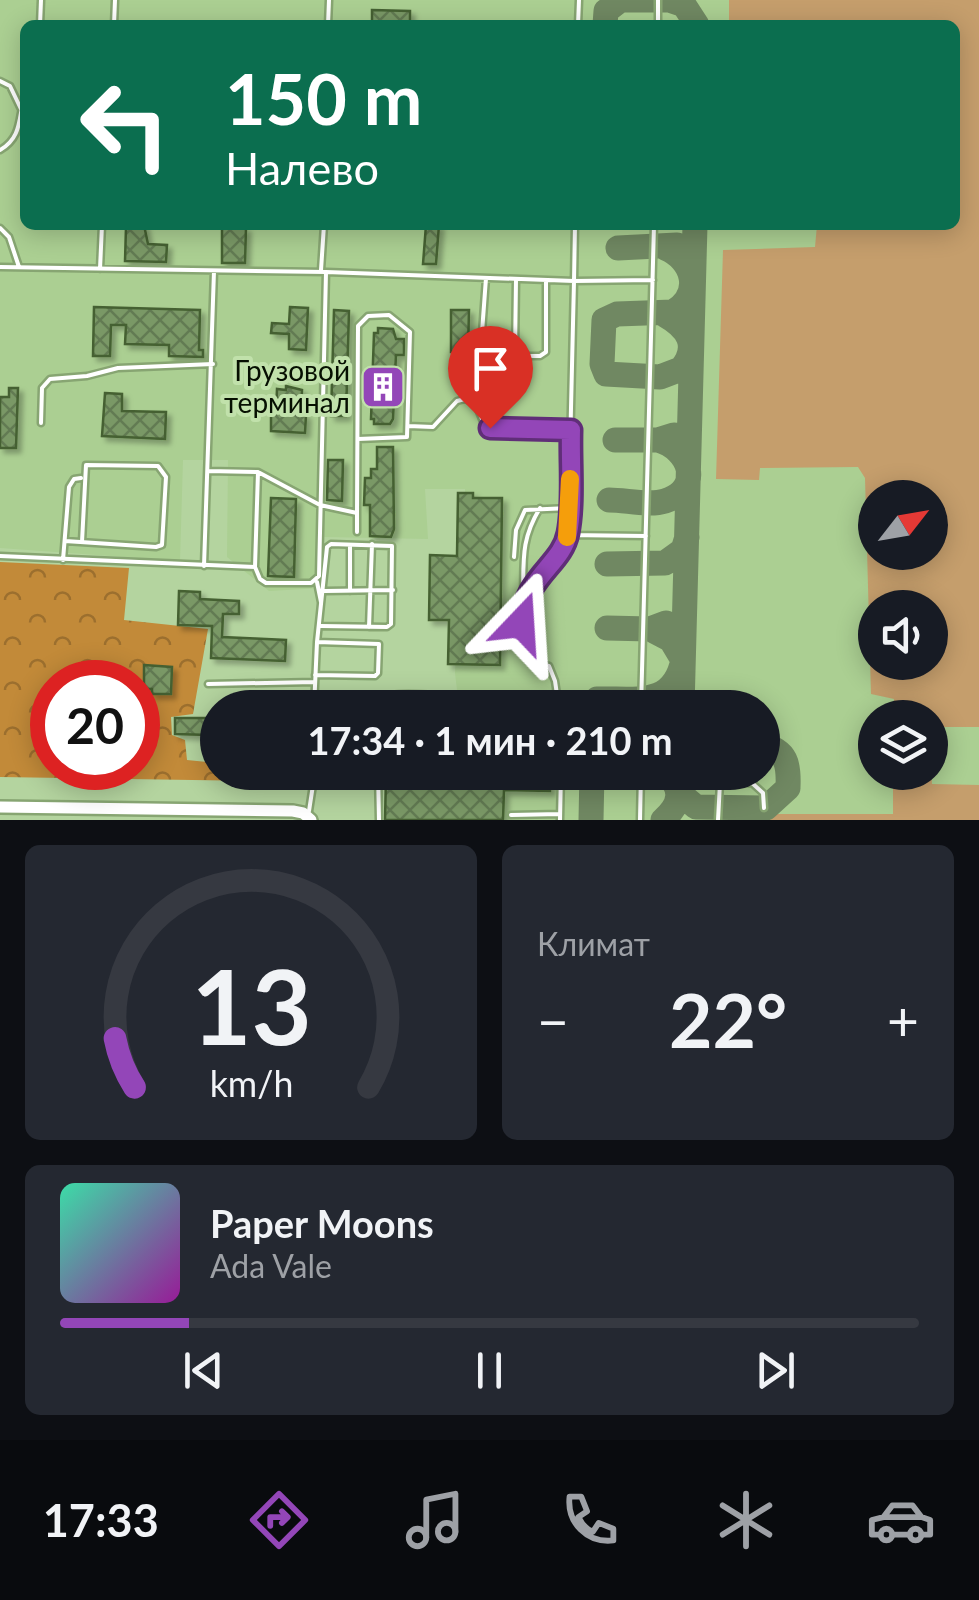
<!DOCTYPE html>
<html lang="ru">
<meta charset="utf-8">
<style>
body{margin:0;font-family:Lato,sans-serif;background:#242831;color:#f1f3f6;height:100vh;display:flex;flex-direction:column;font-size:38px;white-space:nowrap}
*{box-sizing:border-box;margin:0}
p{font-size:32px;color:#9ea1a6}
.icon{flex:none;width:55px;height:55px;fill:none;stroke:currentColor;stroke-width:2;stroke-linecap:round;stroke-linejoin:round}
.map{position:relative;height:820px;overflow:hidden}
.side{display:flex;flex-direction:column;gap:25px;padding:25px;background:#0d0f14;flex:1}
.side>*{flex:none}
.banner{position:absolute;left:20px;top:20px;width:940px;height:210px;border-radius:15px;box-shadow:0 5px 25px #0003;background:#0b6e4f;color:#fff;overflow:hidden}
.needle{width:65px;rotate:59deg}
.tools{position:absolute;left:858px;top:480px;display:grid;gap:20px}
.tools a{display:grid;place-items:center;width:90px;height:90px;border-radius:50%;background:#171b24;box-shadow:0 5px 25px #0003;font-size:50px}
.speed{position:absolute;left:30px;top:660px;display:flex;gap:20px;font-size:50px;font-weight:700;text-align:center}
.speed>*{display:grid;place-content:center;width:130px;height:130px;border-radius:50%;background:#171b24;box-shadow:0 5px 25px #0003;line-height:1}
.speed .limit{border:15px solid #d22;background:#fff;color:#111}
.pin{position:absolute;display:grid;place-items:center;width:85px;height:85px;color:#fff;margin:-102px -42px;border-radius:50% 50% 50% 0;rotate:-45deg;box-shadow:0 0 10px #0007}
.pin .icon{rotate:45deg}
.me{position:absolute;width:110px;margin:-55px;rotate:20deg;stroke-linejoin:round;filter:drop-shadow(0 0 8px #0008)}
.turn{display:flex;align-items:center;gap:35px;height:210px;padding:0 40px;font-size:45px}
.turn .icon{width:130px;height:130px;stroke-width:2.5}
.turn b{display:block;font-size:70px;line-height:85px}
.big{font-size:75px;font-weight:700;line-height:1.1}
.side .tile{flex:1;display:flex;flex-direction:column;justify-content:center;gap:15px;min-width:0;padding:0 35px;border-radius:15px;background:#242831}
.side .dial{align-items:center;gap:0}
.dial svg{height:260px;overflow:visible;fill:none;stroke:#363941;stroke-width:7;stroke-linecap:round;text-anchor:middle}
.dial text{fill:#f1f3f6;stroke:none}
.song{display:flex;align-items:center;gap:30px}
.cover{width:120px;height:120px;border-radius:15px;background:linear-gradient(135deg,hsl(160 70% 55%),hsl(300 70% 35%))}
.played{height:10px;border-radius:5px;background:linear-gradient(90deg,#9346b8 15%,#363941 15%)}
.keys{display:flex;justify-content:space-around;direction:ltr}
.heat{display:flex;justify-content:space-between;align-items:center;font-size:55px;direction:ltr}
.side .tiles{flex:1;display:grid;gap:25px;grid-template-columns:1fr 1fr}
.tile:last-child{grid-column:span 2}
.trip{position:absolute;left:200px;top:690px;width:580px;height:100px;border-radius:50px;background:#171b24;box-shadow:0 5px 25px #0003;font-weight:700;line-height:100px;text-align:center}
.tab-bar{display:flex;height:160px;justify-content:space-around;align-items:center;background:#090b0e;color:#9ea1a6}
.tab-bar .icon{width:70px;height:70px}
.tab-bar .on{color:#9346b8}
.tab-bar b{font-size:45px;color:#f1f3f6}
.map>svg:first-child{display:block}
.built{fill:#abcf92;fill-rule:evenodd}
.green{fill:#c59e6c;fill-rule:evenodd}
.forest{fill:url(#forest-crowns);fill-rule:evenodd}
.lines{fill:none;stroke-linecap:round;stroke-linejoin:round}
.taxiway{stroke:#708862;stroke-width:25}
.building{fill:url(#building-cross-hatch);stroke:#456131;stroke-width:2.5;filter:url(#shadow)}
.service-casing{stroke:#87a572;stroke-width:9}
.primary-casing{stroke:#87a572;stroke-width:16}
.service{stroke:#fff;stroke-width:4}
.primary{stroke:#fff;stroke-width:11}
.route-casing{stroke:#602e78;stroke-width:25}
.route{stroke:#9346b8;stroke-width:18}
.slow{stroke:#f59e0b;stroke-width:18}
.labels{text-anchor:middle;stroke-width:8;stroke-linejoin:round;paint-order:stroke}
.poi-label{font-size:28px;fill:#060f01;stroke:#c1e1ab;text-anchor:end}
</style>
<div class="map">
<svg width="979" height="820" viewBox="0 0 979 820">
<defs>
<pattern id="forest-crowns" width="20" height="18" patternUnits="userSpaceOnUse" patternTransform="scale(2.5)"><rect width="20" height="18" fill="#c28a39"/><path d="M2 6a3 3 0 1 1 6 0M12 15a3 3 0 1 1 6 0" fill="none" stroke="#9c6f2e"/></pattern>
<pattern id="building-cross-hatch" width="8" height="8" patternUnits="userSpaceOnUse" patternTransform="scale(2.5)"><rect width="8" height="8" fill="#7a9866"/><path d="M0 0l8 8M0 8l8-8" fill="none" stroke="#627a52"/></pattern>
<filter id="shadow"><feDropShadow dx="4.5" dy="4.5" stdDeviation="2.5" flood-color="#0004"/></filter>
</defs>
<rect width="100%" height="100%" fill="#b4d49f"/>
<path class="built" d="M0 0H979V820H385L386 776 459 777 460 772H762V708L459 707 455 673 457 633 489 576 502 575 501 557 458 563 457 492H465V489H425L428 539 324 537 322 588 269 591 227 557 228 460H183L180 561 0 548ZM25 25H955V225H25ZM875 498H930V552H875ZM875 608H930V662H875ZM875 718H930V772H875Z"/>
<path class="green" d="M729 0H979V727H930V718L893 717 894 699 871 694 865 478 858 467 760 468 759 480 716 479 723 250 815 247 817 225H955V25H729ZM875 498H930V552H875ZM875 608H930V662H875Z
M930 743 932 784 979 785V820H751V814H893V773L930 772Z"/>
<path class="forest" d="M0 562 129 568 124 620 208 629 193 714 171 717 172 735 185 740 187 760 217 763 218 772 269 773 263 781 0 777ZM52 682H138V768H52Z"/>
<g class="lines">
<path class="taxiway" d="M618 0H675
M672 1 684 5 697 25
M605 25 606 11 619 1
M618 248 677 245
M665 248C694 260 703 294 673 312L617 314 604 320 602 364 606 374 660 377 681 369C700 346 688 328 665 315
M615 440H658L674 435
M609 500C626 500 649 506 665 501 704 488 690 449 658 440
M607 564 665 563 683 550 687 537
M607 628 650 629 666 623
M597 699C636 698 673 708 683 660L671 640 650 629
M682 708 695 225
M762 745C787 750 789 765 788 787
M679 788 683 796 696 807 766 808 788 788
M591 820 592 772
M663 820C681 804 684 788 664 772"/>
</g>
<path class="building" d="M372 10 410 11V25H372Z
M136 225H144L148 244 167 245 166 262 125 261 126 227Z
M426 225H439L436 264H423Z
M222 228H246L245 263H222Z
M94 307 200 310 199 350H203V357L169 356V345L125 344 126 325H111L110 356H93Z
M290 307 308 308 306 350 289 349V334L271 333 272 323 289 324Z
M334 310 349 311 346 416H331Z
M451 310H469L468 352H451Z
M378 328 393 329 396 339H404V355H396L393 419 390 424H374V419H371L374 333H378Z
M286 386 302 390 301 415H306L305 433 271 431V414H276L277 389 286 390Z
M9 388H18L16 448H0V397H9Z
M105 393 122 394V411L166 412 165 439 102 436Z
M377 447H393L394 529 391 537 370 536V505H364L365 478H371V469H377Z
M328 460H343L342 501 327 500Z
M458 493H473V498H502L500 665 448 664 449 620H429L430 555 457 556Z
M271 498 296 499 294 577 268 576Z
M179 591 200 592V599L239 601V614H223L222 637 286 640 285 661 211 658 212 626 178 625Z
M144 665 172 667 171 694H152V689H144Z
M210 715H218V756H209V735L175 734V718H210Z
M460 772H540V782H550V791L504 790 503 820H385L386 776 460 777Z"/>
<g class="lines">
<defs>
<path id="service" d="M40 25 41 0
M114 25 115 0
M328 25 329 0
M578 25 579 0
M658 25V0
M0 81 10 86 21 109
M0 150C23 137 18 116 25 95
M575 225 574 281 653 280
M0 228 9 237 19 267
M0 267 326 272 319 576 311 583H266L260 579 255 567
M100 269 102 225
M321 270 324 225
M326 272 574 281 568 535 523 603 521 649 528 661 549 666 555 681 559 708
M486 278 481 346 488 356H540L546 352V281
M515 354 516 279
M41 423 42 388 50 379 87 376 118 368 213 364
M408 426 433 427 457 401 465 399 476 404 484 424 490 428 570 430
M208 471 258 472
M357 532V513
M568 535 646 536
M65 541 156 547 162 545 166 477 158 466 86 465 82 542
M0 556 255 567 258 472 320 505 357 513 358 326 368 316 389 315 410 332 407 437 358 439
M514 557 516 530 525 510 569 508
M63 560 69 487 74 479 81 478
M204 566 214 271
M317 582 321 602
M325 591 393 590
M350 591V546
M523 599C524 561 520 541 540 508
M369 627 372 544
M317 642 327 547 331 544 392 546 391 624 387 627 321 626
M208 684 315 682
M314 708 317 642 379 644 378 673 375 676 315 675
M349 708C375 692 405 693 435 695L438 708
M641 708 654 225
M378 772 379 820
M640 784 752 783 763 793 764 808
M309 811 315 772
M511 815 560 814
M560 820 561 772
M640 820 641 772
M718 820 720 783"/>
<path id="primary" d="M0 807 293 811 303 813 311 820"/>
</defs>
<use href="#service" class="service-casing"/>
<use href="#primary" class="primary-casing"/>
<use href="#service" class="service"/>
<use href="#primary" class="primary"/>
</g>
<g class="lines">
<defs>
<path id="route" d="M490 428 571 430C570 462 574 503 568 533 562 565 525 576 521 623"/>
</defs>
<use href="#route" class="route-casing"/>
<use href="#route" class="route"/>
<path class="slow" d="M567 537 570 479"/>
</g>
<defs>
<symbol id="building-square" viewBox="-11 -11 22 22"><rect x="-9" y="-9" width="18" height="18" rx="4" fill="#9346b8" stroke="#c1e1ab"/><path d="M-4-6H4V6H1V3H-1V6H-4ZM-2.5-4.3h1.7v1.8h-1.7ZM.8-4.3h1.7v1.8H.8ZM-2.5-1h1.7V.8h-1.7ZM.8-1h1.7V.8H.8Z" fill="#fff"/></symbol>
</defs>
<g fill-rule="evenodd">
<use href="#building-square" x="358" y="362" width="50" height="50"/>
</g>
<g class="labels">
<g class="poi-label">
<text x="350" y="381">Грузовой<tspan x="350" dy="32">терминал</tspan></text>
</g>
</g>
</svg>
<div class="tools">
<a><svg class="needle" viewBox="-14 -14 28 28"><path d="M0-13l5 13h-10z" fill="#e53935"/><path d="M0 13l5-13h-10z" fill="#9ea1a6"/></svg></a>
<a><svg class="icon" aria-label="sound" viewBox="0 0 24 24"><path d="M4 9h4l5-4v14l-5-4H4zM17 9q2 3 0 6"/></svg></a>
<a><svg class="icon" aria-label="layers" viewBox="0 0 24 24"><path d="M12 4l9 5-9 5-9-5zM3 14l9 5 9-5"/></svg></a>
</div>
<div class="speed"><div class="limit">20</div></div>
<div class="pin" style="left:490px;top:428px;background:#d93025"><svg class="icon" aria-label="arrive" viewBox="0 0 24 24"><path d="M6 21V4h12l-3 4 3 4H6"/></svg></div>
<svg class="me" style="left:521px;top:623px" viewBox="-20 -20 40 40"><path d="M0-17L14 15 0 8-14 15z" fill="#9346b8" stroke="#fff" stroke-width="4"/></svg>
<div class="trip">17:34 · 1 мин · 210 m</div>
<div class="banner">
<div class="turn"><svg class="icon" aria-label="left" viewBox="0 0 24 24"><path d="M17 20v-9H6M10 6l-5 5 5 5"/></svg><div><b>150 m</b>Налево</div></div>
</div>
</div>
<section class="side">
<div class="tiles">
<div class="tile dial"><svg viewBox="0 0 100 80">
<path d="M14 69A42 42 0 1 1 86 69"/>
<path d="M14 69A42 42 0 0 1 8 54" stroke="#9346b8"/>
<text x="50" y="56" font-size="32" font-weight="700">13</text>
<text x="50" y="72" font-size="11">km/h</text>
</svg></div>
<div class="tile"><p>Климат</p>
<div class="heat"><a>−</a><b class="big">22°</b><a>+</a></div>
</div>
<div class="tile">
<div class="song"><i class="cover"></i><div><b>Paper Moons</b><p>Ada Vale</p></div></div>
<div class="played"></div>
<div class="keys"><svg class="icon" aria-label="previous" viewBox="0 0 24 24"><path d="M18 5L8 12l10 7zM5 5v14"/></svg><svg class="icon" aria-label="pause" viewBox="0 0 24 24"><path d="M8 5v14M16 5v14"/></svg><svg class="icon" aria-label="next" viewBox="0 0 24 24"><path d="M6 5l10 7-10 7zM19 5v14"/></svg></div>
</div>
</div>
</section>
<nav class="tab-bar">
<b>17:33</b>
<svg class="icon on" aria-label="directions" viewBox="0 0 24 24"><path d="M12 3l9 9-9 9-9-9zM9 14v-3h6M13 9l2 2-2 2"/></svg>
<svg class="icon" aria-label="music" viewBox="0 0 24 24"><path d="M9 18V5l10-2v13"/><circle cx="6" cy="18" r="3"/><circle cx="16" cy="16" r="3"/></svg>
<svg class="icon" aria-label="phone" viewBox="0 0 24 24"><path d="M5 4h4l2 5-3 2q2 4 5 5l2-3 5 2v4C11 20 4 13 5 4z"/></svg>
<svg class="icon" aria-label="climate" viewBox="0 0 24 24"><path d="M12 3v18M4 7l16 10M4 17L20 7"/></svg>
<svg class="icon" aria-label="car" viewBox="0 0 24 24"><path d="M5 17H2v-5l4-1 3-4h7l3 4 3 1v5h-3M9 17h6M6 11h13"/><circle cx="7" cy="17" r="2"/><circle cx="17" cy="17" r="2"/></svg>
</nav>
